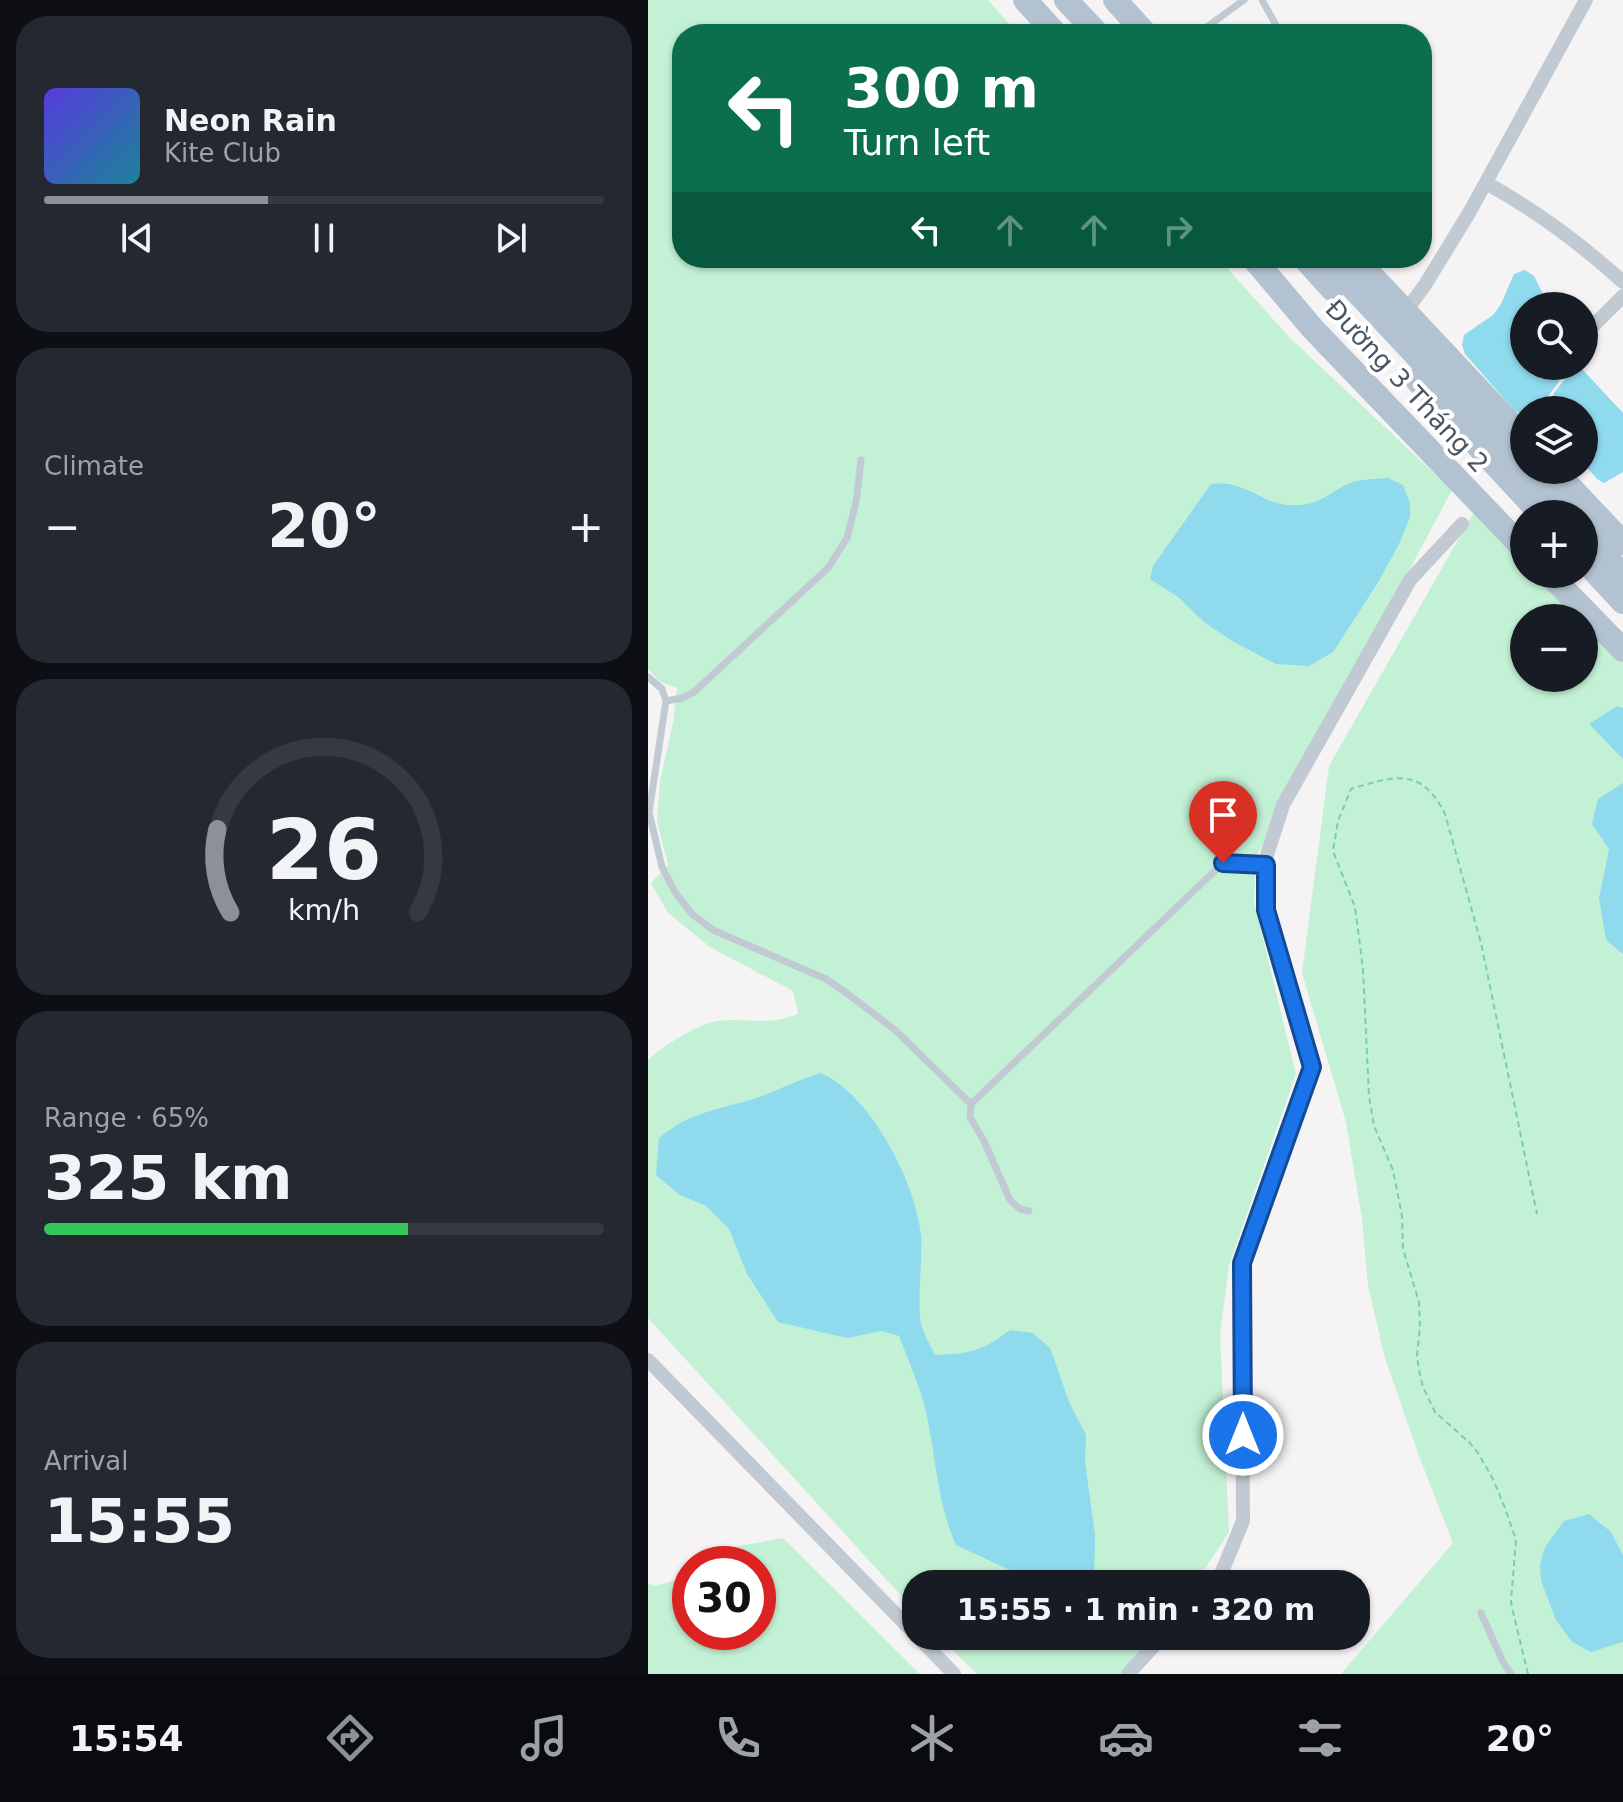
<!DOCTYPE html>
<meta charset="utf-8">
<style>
body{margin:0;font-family:"DejaVu Sans",sans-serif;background:#242831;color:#f1f3f6;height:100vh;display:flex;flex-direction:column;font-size:30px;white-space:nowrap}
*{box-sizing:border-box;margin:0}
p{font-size:26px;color:#9ea1a6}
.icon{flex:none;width:44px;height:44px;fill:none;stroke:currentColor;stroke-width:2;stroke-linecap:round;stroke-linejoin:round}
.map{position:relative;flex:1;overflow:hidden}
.panel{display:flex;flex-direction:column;gap:16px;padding:16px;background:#0d0f14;width:648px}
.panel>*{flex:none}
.top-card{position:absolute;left:24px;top:24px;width:760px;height:244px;border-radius:32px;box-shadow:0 2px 6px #0004;background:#0b6e4f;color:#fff;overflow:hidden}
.buttons{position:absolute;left:862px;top:292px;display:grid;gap:16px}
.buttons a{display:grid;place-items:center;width:88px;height:88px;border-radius:50%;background:#171b24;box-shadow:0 2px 6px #0004;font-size:40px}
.speed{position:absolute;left:24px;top:1546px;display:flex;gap:16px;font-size:40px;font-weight:700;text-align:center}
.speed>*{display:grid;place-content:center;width:104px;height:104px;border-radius:50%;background:#171b24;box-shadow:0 2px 6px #0004;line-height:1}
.speed .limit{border:12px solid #d22;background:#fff;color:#111}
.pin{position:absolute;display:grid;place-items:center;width:68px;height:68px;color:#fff;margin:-82px -34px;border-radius:50% 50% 50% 0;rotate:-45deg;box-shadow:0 0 8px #0007}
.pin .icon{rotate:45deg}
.me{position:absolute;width:88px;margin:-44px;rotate:0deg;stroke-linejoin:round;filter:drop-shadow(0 0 6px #0008)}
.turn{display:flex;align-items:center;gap:28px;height:168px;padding:0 40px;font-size:36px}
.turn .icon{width:104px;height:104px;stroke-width:2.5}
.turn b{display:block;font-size:56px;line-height:68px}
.lanes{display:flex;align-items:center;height:76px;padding:0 40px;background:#0003;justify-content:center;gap:40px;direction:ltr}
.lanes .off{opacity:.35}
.big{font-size:60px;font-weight:600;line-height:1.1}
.panel .widget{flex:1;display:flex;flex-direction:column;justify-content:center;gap:12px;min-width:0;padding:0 28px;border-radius:32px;background:#242831}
.panel .dial{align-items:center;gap:0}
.dial svg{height:208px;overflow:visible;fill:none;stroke:#363941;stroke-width:7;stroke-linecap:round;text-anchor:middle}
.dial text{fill:#f1f3f6;stroke:none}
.song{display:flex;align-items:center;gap:24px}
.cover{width:96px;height:96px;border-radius:12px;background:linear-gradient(135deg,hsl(250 70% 55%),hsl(190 70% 35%))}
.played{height:8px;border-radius:4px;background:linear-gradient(90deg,#8c9099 40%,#363941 40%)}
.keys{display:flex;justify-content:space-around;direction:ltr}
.heat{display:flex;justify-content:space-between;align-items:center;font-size:44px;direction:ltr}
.charge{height:12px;border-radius:6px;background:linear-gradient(90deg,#34c759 65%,#363941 0)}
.trip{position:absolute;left:254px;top:1570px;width:468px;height:80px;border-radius:32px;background:#171b24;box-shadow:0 2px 6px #0004;font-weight:600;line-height:80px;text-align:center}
.menu{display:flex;height:128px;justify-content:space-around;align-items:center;background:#090b0e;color:#9ea1a6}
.menu .icon{width:56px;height:56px}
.menu .current{color:#8c9099}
.menu b{font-size:36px;color:#f1f3f6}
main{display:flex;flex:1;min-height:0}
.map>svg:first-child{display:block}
.green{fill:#c3f1d5}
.water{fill:#90daee}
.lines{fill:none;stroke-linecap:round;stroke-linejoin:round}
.path{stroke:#7ad0a6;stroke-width:2;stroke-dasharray:6 4;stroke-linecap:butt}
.lane{stroke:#c1cad2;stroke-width:7}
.street{stroke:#c1cad2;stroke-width:14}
.primary{stroke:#b3c2d1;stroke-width:24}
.route-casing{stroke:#114b97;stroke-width:20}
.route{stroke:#1a73e8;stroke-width:14}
.labels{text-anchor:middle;stroke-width:8;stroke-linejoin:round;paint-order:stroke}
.street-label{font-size:26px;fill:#4a5661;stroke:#fff}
</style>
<main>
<section class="panel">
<div class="widget">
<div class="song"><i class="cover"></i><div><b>Neon Rain</b><p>Kite Club</p></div></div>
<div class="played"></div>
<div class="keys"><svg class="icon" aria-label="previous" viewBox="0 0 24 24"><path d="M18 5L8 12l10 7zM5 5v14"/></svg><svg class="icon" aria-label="pause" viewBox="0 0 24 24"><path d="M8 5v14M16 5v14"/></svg><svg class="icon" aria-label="next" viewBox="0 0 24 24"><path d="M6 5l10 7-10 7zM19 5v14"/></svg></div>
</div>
<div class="widget"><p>Climate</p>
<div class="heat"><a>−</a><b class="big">20°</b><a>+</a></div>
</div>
<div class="widget dial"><svg viewBox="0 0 100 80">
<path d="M14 69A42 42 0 1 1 86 69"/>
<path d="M14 69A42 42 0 0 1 9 37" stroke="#8c9099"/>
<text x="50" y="56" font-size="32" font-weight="700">26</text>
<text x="50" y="72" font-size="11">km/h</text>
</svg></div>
<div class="widget"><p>Range · 65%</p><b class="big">325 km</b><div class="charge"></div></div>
<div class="widget"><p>Arrival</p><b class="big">15:55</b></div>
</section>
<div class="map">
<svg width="975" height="1674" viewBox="0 0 975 1674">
<rect width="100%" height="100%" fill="#f5f3f3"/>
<path class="green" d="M0 0H340L370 34H34V258H570L642 338 804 490 608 857 606 902 648 1074 581 1265 572 1334 581 1532 547 1584H268V1612L0 1318V1060C13 1047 52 1023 70 1021 101 1017 116 1027 150 1014L145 991 62 947 20 913 3 883 20 865 9 821 12 781 25 723 29 688 12 682 0 669Z
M829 507 876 557V574H892L933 618H876V678H936V621L975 663V1674H693L805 1543 771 1456 737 1358 720 1286 714 1219 698 1122 654 973 681 766Z
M135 1538 272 1674H0V1583L7 1586 42 1576V1632H110V1564H65L86 1547Z
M290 1636H505L475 1674H329Z"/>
<path class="water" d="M877 270 886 276 901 306H876V366H922L899 398 895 410H876V416L866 410 817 354 814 345 816 335 845 315 853 304 866 274Z
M926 368 934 369 975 413V472L956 483 949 479 936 464V410H901L906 393Z
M740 478 755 485 762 503V517L751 544 731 581 685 652 661 666 628 664 586 642 557 623 530 597 502 579 505 566 563 484C601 479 614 508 652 505 671 504 681 494 697 485 710 479 726 479 740 478Z
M969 706 975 708V759L941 724Z
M975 783V954L958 940 951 898 961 849 944 824 950 799Z
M173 1073C223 1095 268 1183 273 1235 275 1258 268 1309 274 1327 277 1337 283 1346 287 1355 322 1354 334 1351 362 1330L385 1333 402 1348 422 1404 438 1435 437 1462 447 1534 446 1584H374L368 1573 308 1545C289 1504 288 1456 278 1412 272 1386 260 1360 251 1336L234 1331 199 1338 130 1322 99 1274 81 1229 58 1206 32 1195 8 1175 11 1138C41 1113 67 1110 102 1100 127 1093 149 1079 173 1073Z
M941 1514 963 1532 975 1555V1642L943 1652 924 1642 908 1620 893 1581 892 1564 897 1547 916 1521Z"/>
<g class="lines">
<path class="path" d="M880 1674 865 1612 863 1601 868 1540 857 1508 845 1479 830 1453 822 1443 787 1412 775 1387 771 1370 769 1356 772 1327 771 1302 755 1249 754 1216 745 1170 726 1126 721 1096 715 969 707 907 685 851 690 821 703 789C746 776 773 766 797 814L833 943 889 1214"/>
<path class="lane" d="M614 0 633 34
M549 34 596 0
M0 677 14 689 18 701 1 812 14 867 27 892 44 914 65 930 178 979 200 994 247 1030 323 1104 322 1117 336 1141 362 1200 372 1209 381 1211
M18 701 34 698 46 692 180 568 199 538 208 502 213 460
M323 1104 575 863 618 865
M833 1613 855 1662 863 1674"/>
<path class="street" d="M838 183C887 210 933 244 975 282
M754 316 777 285 821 213 938 0
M936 335 975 296
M0 1360 268 1635
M564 1584 573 1574 595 1521 594 1263 664 1067 618 910V858L635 805 762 580 814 524
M269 1636 306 1674
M480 1674 515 1636"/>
<path class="primary" d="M377 0 408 34
M418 0 450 34
M467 0 498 34
M605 258 665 329 876 549
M656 258 684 289
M677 258 917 514
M707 258 876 438
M769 380 893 514
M906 470 975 543
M936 534 975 575
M936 560 975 602
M901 574 975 650"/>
</g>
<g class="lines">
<defs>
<path id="route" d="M575 863 618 865V910L664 1067 594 1263 595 1435"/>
</defs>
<use href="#route" class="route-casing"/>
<use href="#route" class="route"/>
</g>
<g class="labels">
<g class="street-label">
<text transform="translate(759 386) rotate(47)" y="9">Đường 3 Tháng 2</text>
</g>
</g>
</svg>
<div class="buttons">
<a><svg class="icon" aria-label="search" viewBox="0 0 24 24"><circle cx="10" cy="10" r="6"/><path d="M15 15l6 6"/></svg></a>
<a><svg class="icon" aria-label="layers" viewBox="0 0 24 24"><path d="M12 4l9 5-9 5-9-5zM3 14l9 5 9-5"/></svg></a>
<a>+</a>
<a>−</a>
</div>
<div class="speed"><div class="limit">30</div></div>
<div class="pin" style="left:575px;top:863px;background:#d93025"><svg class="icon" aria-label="arrive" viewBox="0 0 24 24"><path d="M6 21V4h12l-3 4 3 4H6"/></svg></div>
<svg class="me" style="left:595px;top:1435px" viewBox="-20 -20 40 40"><circle r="17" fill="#1a73e8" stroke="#fff" stroke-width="3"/><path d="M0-11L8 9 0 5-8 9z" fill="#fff"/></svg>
<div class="trip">15:55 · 1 min · 320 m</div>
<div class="top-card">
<div class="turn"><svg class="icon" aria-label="left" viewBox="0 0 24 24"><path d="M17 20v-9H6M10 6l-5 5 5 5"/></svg><div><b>300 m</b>Turn left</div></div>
<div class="lanes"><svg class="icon" aria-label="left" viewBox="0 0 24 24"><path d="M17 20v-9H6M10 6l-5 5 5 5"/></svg><svg class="icon off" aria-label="ahead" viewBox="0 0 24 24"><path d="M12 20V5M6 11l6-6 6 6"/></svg><svg class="icon off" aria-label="ahead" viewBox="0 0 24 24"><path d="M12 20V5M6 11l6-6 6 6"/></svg><svg class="icon off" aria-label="right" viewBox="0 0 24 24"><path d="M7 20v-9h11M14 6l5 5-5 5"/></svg></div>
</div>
</div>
</main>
<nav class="menu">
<b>15:54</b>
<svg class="icon current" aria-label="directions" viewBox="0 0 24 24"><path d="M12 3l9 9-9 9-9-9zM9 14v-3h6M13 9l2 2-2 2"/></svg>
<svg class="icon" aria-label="music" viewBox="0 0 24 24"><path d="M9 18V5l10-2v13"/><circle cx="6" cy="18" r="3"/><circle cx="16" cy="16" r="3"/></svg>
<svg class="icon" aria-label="phone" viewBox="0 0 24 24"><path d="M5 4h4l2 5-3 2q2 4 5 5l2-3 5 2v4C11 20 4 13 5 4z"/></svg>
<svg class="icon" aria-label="climate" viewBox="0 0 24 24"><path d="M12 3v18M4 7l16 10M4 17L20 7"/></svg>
<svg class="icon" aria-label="car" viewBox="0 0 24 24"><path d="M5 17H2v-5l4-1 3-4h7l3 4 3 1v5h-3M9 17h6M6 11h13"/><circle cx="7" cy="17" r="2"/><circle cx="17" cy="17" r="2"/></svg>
<svg class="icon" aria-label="filters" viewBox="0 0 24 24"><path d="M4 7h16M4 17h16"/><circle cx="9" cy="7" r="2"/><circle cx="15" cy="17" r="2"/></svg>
<b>20°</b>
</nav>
